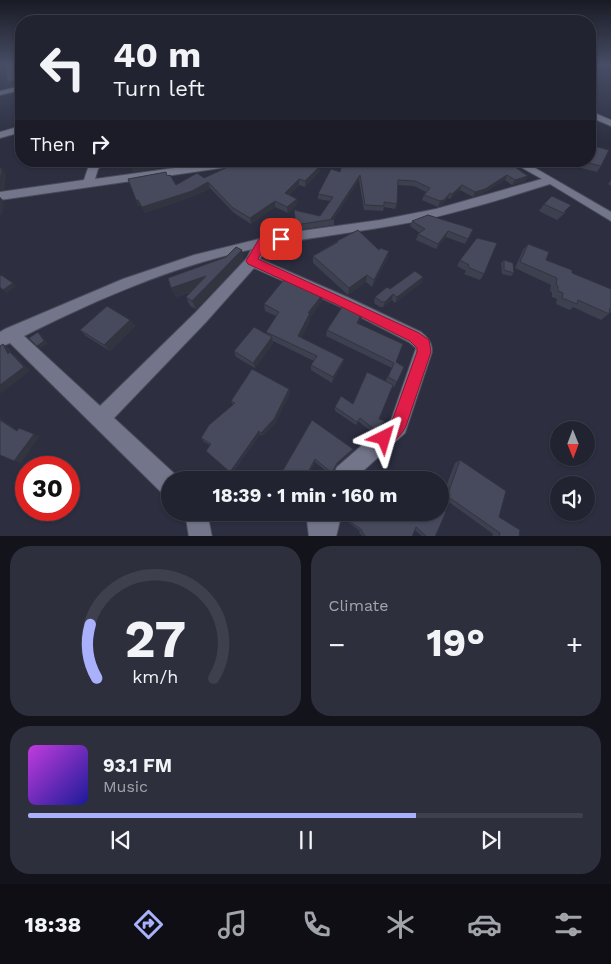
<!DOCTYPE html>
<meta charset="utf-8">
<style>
body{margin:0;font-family:"Work Sans",sans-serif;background:#2e2f3d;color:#f1f3f6;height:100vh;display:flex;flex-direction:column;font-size:19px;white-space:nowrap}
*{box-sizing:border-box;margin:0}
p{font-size:16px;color:#a2a4ab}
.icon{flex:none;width:28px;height:28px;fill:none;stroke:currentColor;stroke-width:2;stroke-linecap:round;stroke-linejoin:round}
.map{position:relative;height:536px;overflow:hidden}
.details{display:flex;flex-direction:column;gap:10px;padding:10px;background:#13131b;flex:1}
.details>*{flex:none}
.top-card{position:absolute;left:15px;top:15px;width:581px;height:152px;border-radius:20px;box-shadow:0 1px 4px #0004,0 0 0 1px #3f404d;background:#222331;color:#f1f3f6;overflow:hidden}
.needle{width:32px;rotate:179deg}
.buttons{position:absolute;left:550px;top:421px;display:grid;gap:10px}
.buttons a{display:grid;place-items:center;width:45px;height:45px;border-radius:50%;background:#222331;box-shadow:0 1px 4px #0004,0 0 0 1px #3f404d;font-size:25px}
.speed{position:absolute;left:15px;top:456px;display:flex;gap:10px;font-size:25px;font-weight:700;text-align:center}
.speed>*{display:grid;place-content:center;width:65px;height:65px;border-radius:50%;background:#222331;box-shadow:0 1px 4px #0004,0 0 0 1px #3f404d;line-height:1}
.speed .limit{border:8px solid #d22;background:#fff;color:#111}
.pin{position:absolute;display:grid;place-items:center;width:42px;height:42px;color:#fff;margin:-21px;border-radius:10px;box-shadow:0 2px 8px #0006}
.me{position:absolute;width:55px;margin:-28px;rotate:40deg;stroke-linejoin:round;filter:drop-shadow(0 0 4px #0008)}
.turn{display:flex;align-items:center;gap:18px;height:105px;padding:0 15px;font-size:22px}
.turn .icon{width:65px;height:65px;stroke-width:2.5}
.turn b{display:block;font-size:35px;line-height:42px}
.then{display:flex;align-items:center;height:48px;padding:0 15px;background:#0003;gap:10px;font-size:19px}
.big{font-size:38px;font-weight:700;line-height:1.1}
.details .tile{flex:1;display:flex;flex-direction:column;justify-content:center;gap:8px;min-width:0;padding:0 18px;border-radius:20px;background:#2e2f3d}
.details .dial{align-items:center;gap:0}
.dial svg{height:130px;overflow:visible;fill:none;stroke:#3f404d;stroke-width:7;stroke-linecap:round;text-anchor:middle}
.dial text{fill:#f1f3f6;stroke:none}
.song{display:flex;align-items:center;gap:15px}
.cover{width:60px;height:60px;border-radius:8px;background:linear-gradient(135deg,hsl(290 70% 55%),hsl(240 70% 35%))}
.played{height:5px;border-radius:2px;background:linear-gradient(90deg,#a9b0fc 70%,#3f404d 70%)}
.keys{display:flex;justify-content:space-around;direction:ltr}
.heat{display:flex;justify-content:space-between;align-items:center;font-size:28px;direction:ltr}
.details .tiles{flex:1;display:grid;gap:10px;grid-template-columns:1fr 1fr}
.tile:last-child{grid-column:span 2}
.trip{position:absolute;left:161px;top:471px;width:288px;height:50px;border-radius:25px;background:#222331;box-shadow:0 1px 4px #0004,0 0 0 1px #3f404d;font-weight:700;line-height:50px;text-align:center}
.dock{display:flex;height:80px;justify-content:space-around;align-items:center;background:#0e0e14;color:#a2a4ab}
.dock .icon{width:35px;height:35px}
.dock .current{color:#a9b0fc}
.dock b{font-size:22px;color:#f1f3f6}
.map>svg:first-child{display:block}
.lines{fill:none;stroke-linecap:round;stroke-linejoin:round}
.street-casing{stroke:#4b4c5a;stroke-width:2}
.street{fill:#73768a;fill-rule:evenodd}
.wall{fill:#3d404f}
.shaded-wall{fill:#323440}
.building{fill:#474a5c;stroke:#323440}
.route{fill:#e11d48;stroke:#92132f}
</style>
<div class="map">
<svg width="611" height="537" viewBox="0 0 611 537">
<rect width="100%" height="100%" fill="#2d2f41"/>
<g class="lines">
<defs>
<path id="street" d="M21 86V90L0 95V91Z
M590 111 611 120V126L590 117Z
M21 126V132L0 138V132Z
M95 161H107L98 169 95 179 225 161H254L249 164 0 200V192L84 180 88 168Z
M510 161H523L611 212V221L550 184C499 200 448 216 396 225 340 235 284 240 228 255 157 273 90 303 24 336L100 406 196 312 247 258 251 250H261L263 253 260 259 347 297 421 332C428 338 432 342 432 352L405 433 353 480H331L337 467 391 420 416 348 409 342 337 305 254 268 206 322 114 418 178 477 179 480H170V496L162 493 10 343 0 347V332L5 329 123 279 194 255 279 234 380 220 436 209 542 179Z
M185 512H207L212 537H189Z
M306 512H342L336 537H309Z"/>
</defs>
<use href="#street" class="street-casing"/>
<use href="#street" class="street"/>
</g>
<path class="wall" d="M566 161H590L601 166 597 172 566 164Z
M508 162 525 181 512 185 505 180 482 194 473 197 460 190 450 199 448 198 442 205 438 207 422 200 424 195 426 192 414 186 397 185V204L395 209 384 207 383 211 364 210 359 180 334 219V225L297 230 294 210 320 216 330 201 318 199V194L340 172Z
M236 165 320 171 305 187 299 185 289 195 297 199V204L288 213 275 207 251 224 234 213 210 188 194 196 145 213 141 205 138 206 136 200 167 176 176 185 204 178Z
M611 180V186L608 184Z
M544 204 566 212 557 220 539 211Z
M412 221 473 229 465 244 446 237 436 249 416 240 418 234 420 233 410 226Z
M477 238 484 274 480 280 464 274 466 271 457 266 460 260Z
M337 241 389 251 387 259 372 287 366 282 348 295 313 263V256L336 242Z
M528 244 546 260 572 273 611 289V312L601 320 573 307 570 310 556 304 557 299 552 297V292L550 291 551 285 515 268 523 250Z
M244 259 196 309 190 306 186 297 191 292 176 297 171 288Z
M504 260 514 273 511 276 502 274 501 263Z
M423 277 421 283 395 303 392 300 383 307H380L374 303 375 297 390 289Z
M322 301 310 317V320L301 338 344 359 342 365 332 383 311 370V365L314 361 273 341V343L255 368 236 357 234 351 267 334 266 332 276 316 265 311 264 304Z
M362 313 361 319 358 323 396 362 397 382 394 387 392 386 379 419 383 424 373 433 358 421 356 425 335 411V407L353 404 385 382 392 368 326 336 327 330Z
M130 320 135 326 110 351 86 336 80 330Z
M289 389 290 393 275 423 262 436 260 434 232 474 206 451 210 445 204 442 201 438 233 405 231 401Z
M312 420 353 449 352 452 336 466 331 475 315 462 305 480H279L278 479Z
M460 460 499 517 519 537H492L493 534 442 497 455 463Z
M343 512H393L395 514V512H440L435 537H423L415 530 412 537H364L359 533 360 531 343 518Z"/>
<path class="shaded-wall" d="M18 80 21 84 10 87 7 82Z
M21 135V140L20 141 16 136Z
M166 161 167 167 133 172 131 166Z
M321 165 320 171 305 187V181Z
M2 168 6 174 5 189 0 191V184Z
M360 175 359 180 334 220 331 219Z
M507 175 505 180 482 194 473 197 475 192Z
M528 176 525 181 512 185 515 180Z
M299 179V185L285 199V193Z
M208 182 210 188 194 196 145 213 142 207Z
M462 185 460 190 450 199 452 194Z
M450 193 448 198 442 205 438 207 440 201Z
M0 197 4 201 2 215H0Z
M297 199V204L288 213 287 207Z
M136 200H138L141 205 138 206Z
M275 201V207L251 224 250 218Z
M448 231 446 237 436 249 438 244Z
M242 250 244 259 196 309 192 301 206 286 176 297 171 288Z
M389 251 387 259 372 287 374 280Z
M367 275 366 282 348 295 349 288Z
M423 277 421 283 395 303 397 297Z
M13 283 16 286 7 293 3 290Z
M323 294 322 301 310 317V320L298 343V336L308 313Z
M393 294 392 300 383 307 385 302Z
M362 313 361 319 356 329 357 323Z
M130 320 135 326 110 351 104 345Z
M38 332 42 335 48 344 40 348 37 346Z
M272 337 273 343 255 368 253 363Z
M3 344 9 348 12 354 16 356 30 371 0 394V385L8 354Z
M344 359 342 365 332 383 333 377Z
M289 389 290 393 275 423 262 436 261 433Z
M0 418 23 434 17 431 0 420Z
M385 421 383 424 373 433 375 430Z
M259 431 260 434 232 474 230 472Z
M34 434 40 436 21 463 14 461Z
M353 449 352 452 336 466 331 475 337 463Z
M315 459V462L305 480H304Z"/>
<path class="building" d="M6 65H21V82L20 83 18 80 7 82Z
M21 111V135L16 136V130L20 127V121L17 120Z
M590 145 609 150 601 166 580 161H590Z
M142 161H165L131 166V163Z
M246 161H308L321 165 305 181 299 179 285 193 297 199 287 207 275 201 250 218 233 208 208 182 192 191 142 207 138 200H136L128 179 166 172 167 176 170 175 176 185 197 173 204 178 234 164 236 165Z
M343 161H506L528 176 515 180 507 175 485 189 475 192 462 185 452 194 450 193 444 200 440 201 424 195 430 188 415 181 398 180 397 204 384 202V206L365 205 360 175 331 219H334L296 225 294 210 320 216 333 197 318 194 331 169 340 172Z
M2 168 0 184V169Z
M552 196 571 205 563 213 544 204Z
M428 215 473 229 468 239 448 231 438 244 418 234 425 229 412 221Z
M358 230 379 250 380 248 389 251 374 280 367 275 349 288 313 256 338 242 337 241Z
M477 238 497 243 484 274 468 267 469 265 460 260Z
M528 244 549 252 546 260 572 270V273L611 289V309L610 308 609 314 578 300 577 304 562 298 563 293 558 291V286L556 285 557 278 520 262Z
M236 247 242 250 192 301 186 297 206 276 171 288 168 278 226 257Z
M504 260 513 263 514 273 504 270Z
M415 271 423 277 397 297 393 294 385 302H382L375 297 387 287 390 289Z
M1 275 13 283 3 290 0 287V276Z
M286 277 323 294 308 313H310L298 336 344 359 333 377 311 365 317 356 266 332 279 312 264 304Z
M344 304 362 313 357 323 403 344 396 362 404 367 397 382 388 377 394 363 327 330Z
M107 306 130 320 104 345 80 330Z
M254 327 272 337 253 363 234 351Z
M38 332 44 341 37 346 29 338Z
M3 344 8 354 10 352 24 367 0 385V346Z
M252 369 289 389 274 419 261 433 259 431 230 472 206 451 211 444 201 438 209 425 235 403 231 401Z
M367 372 393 385 379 419 385 421 375 430 360 418 357 422 335 407 341 396 353 404Z
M0 420 17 431 19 428 34 434 14 461 0 455Z
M312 420 353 449 337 463 332 473 315 459 304 480H280L278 479Z
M460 460 506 491 499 517 520 530 519 537H499L500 533 447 496Z
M440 507 446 512 435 537H427L416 527 412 537H366L362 532V530L344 517V512H393L397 516 398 512H440Z"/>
<linearGradient id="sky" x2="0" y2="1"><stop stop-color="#191a24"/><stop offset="0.46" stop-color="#464d65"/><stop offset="1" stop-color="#464d65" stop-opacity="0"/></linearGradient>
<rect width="611" height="141" fill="url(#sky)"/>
<path class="route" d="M281 235 284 236 286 239 284 241 266 245 258 259 419 333 429 340 431 352 406 426C402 435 393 443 384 446L379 444 376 438 379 432 392 421 417 352V348L410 341 338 305 248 264 246 261 259 239Z"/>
</svg>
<div class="buttons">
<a><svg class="needle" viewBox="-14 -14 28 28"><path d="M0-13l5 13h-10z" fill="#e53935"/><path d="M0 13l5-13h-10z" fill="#a2a4ab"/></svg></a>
<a><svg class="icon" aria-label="sound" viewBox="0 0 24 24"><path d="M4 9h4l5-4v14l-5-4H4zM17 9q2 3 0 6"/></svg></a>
</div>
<div class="speed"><div class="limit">30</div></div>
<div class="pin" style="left:281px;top:239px;background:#d93025"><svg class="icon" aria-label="arrive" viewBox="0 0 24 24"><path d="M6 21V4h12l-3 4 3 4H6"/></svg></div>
<svg class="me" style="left:384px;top:438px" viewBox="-20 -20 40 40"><path d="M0-17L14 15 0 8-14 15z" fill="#e11d48" stroke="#fff" stroke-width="4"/></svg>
<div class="trip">18:39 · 1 min · 160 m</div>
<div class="top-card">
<div class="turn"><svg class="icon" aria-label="left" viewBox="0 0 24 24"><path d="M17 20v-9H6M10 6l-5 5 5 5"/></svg><div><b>40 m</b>Turn left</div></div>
<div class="then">Then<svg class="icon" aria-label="right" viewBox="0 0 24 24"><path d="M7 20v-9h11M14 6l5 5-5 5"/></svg></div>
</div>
</div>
<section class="details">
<div class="tiles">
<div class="tile dial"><svg viewBox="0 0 100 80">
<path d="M14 69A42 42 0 1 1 86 69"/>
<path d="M14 69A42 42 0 0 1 10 36" stroke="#a9b0fc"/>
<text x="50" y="56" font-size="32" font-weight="700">27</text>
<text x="50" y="72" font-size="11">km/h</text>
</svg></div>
<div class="tile"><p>Climate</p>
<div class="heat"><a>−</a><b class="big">19°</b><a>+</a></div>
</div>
<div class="tile">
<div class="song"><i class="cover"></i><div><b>93.1 FM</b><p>Music</p></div></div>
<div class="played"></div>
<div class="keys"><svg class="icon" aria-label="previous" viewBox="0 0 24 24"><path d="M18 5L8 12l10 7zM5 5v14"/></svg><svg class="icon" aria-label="pause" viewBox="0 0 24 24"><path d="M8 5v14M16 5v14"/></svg><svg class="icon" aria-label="next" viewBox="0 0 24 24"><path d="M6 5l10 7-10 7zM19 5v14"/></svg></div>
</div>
</div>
</section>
<nav class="dock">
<b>18:38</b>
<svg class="icon current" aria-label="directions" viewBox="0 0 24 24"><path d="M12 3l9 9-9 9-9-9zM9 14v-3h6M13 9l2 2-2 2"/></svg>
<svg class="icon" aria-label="music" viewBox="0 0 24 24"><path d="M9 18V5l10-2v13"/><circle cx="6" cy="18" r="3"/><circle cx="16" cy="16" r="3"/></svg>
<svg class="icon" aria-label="phone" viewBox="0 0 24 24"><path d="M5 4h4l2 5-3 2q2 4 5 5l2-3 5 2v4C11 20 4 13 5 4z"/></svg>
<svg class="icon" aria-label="climate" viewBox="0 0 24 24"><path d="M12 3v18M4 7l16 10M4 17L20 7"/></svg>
<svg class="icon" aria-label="car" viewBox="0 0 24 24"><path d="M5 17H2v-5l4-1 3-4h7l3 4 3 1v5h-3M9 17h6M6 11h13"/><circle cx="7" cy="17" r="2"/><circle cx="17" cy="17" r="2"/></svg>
<svg class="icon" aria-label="filters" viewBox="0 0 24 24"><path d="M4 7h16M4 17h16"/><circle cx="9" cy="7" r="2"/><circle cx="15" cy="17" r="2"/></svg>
</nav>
